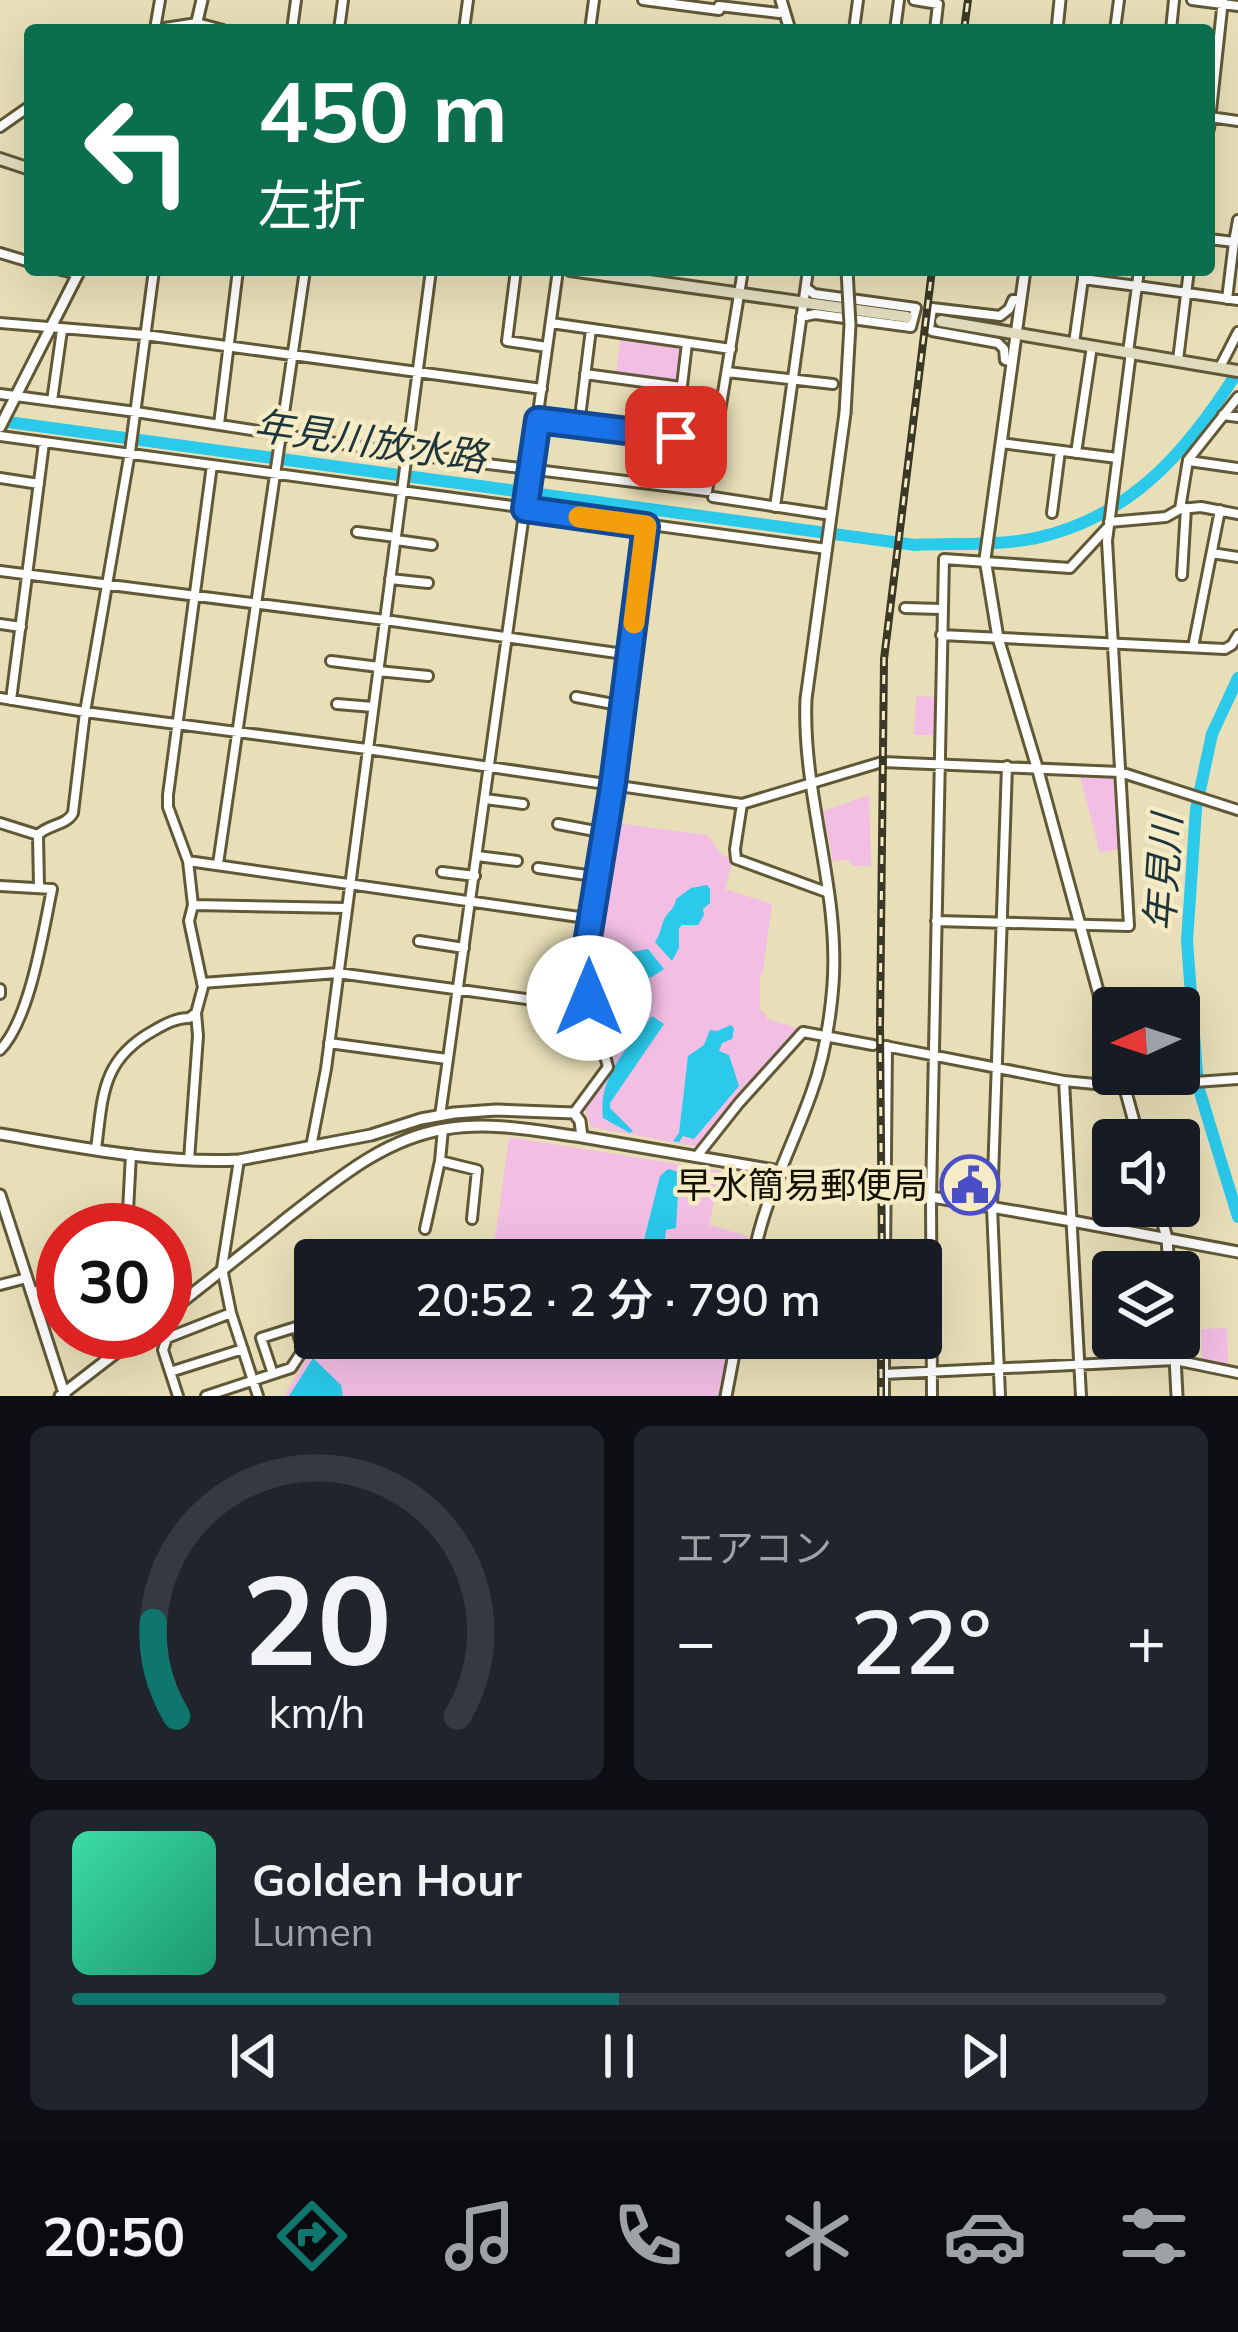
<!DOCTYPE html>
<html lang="ja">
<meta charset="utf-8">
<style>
body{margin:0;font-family:Mulish,"Noto Sans JP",sans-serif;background:#20242c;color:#f1f3f6;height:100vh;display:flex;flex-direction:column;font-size:45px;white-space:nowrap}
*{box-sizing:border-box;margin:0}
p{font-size:39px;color:#9ea1a6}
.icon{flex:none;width:66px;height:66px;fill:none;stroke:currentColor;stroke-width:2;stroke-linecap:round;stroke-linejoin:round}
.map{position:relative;height:1396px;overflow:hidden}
.sheet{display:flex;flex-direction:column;gap:30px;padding:30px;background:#0d0f14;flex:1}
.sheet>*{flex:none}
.banner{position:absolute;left:24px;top:24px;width:1191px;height:252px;border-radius:12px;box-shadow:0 12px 48px #0002;background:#0b6e4f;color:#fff;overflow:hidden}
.needle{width:78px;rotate:267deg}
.fabs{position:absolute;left:1092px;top:987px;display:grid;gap:24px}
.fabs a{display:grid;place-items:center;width:108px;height:108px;border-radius:12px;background:#171b24;box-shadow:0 12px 48px #0002;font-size:60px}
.speed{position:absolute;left:36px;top:1203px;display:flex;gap:24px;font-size:60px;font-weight:700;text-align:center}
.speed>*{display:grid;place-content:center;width:156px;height:156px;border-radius:50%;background:#171b24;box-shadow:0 12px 48px #0002;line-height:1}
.speed .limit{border:18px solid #d22;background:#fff;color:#111}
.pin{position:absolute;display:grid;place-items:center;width:102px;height:102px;color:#fff;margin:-51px;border-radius:24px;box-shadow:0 6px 18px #0006}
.me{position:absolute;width:132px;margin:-66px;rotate:0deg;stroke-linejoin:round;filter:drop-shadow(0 0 9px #0008)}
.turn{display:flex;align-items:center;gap:42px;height:252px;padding:0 36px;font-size:54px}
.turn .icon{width:156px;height:156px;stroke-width:2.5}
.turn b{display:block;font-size:84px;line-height:102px}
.big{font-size:90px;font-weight:600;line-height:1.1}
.sheet .card{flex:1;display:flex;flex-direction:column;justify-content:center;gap:18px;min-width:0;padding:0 42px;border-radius:18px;background:#20242c}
.sheet .dial{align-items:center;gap:0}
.dial svg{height:312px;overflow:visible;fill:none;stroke:#363941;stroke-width:7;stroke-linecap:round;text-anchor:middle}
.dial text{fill:#f1f3f6;stroke:none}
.song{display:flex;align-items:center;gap:36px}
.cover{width:144px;height:144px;border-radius:18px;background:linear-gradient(135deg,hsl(160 70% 55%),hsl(160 70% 35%))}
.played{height:12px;border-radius:6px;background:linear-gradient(90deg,#0f766e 50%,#363941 50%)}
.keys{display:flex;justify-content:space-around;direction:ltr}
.heat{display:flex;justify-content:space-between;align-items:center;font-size:66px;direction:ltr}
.sheet .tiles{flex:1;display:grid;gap:30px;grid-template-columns:1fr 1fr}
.card:last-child{grid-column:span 2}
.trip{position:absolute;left:294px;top:1239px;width:648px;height:120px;border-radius:12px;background:#171b24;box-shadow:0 12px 48px #0002;font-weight:600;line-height:120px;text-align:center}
.menu{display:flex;height:192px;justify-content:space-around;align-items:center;background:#090b0e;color:#9ea1a6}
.menu .icon{width:84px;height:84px}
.menu .selected{color:#0f766e}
.menu b{font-size:54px;color:#f1f3f6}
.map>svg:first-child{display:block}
.green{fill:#f2bee4}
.water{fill:#2bc9ea}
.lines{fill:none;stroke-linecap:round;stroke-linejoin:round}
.river{stroke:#2bc9ea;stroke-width:12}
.minor-casing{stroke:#605836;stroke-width:14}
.tertiary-casing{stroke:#605836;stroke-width:15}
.secondary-casing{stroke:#605836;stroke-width:16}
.minor{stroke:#fff;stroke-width:8}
.tertiary{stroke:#fff;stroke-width:9}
.secondary{stroke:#e1dbbe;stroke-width:10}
.rail-casing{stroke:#3c3826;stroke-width:8}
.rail{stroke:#f5ecc5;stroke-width:3;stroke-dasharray:9;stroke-linecap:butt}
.tertiary-bridge-casing{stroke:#605836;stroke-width:15;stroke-linecap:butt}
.tertiary-bridge{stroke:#fff;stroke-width:9}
.route-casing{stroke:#114b97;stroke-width:30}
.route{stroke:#1a73e8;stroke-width:21}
.slow{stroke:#f59e0b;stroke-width:21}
.labels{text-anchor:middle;stroke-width:9;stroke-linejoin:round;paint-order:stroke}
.poi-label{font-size:36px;fill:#141104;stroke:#f5ecc5;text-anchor:end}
.water-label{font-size:39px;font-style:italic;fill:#1d353b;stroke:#f5ecc5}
</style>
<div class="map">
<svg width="1238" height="1396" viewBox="0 0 1238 1396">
<rect width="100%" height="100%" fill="#e8dfb8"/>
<path class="green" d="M621 334 685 342 679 383 616 374Z
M916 696 937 697V735H914Z
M1079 772 1117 777 1122 848 1100 853Z
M869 795 871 866H851L849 860 833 861 823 811Z
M609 822 707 835 722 855 733 859 725 889 772 904 763 972 760 976V1010L766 1014 767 1019 798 1028 794 1037 698 1147 591 1127 586 1112 581 1107 608 1071 591 996 590 943Z
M509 1137 722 1171 709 1225 748 1236 746 1260H492Z
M1227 1328 1228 1368 1202 1362 1201 1329Z
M334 1338H694L730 1346 719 1396H284L306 1360Z"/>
<path class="water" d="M707 885 710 889V903L703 909 704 915 698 925H682L679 928V948L672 961 655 942C661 934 661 924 666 916 671 909 674 909 676 899L691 888Z
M648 949 664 969 652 977 618 985 608 979 606 960 613 951 632 952Z
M652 1016 664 1024 610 1103V1108L633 1131 630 1133 603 1118C597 1077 629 1046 652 1016Z
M731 1025 734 1029 732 1039 722 1043 719 1051 729 1055 739 1086 694 1139 683 1136 679 1142 673 1141 679 1133 688 1056 704 1045 710 1030 717 1031Z
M668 1169 687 1174 678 1195 676 1228 666 1230 663 1260H639L660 1176Z
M313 1358 341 1385 343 1396H289Z"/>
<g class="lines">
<path class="river" d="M0 421 915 545C954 543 997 546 1036 538 1132 517 1188 450 1238 371
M1238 678 1212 734 1196 809 1187 941 1198 1086 1238 1217"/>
<defs>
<path id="minor" d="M643 0 719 10V6L779 13 784 10
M914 0 938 4 935 30
M1192 0 1238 6
M155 29 160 0
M152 30 197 23 223 30
M292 30 296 0
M339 30 343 0
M464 30 468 0
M590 30 594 0
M854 30 858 0
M895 30 899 0
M1115 30 1119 0
M1171 30 1174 0
M1210 117 1238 121
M0 127 30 106
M1209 129 1223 0
M1209 239 1234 242 1238 220
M0 253 30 262
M61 270 78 274
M516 270 507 341 547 347
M1083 270V279L1137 286 1139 270
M1227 299 1234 242
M801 317 815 314 911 327 916 308 814 294 806 288
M0 323 145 335 542 389
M551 323 731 349
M1074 343 1083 279
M1128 352 1137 286 1238 300
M1178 360 1189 270
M1012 362 1005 360 1004 349 998 343 932 331 929 329 932 308 1000 316 1009 309 1013 300H1021
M1220 367 1238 332
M727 372 833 384
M585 374 681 387
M0 394 136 412 407 454 707 491 743 270
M52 401 62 330
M1223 415 1238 417
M538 420 715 442
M219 424 238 270
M579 425 591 329
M0 436 827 549
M676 437 687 343
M1001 443 1117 458
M1076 453 1092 346
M1189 461 1238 468
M0 478 39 484
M713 497 831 515
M775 507 808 270
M1180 509 1188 460 1238 397
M1052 513 1060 451
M1109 522 1166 517 1180 509 1201 507 1238 514
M357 532 396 537
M396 540 432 545
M1212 553 1238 557
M0 571 385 620 631 655
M1182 575 1186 508
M390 579 428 583
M905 608 941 609
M0 624 21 627
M941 635 1225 649 1232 645 1238 635
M1193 647 1220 510
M331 661 379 667
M378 671 428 676
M576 697 624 706
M0 698 85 712 367 749 742 804 882 762 1120 772 1238 810
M11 700 44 443
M337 704 373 707
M485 799 523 804
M742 804 735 849 736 859 829 893
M0 823 38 835
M558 824 606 833
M477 856 517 861
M188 861 593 919
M218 864 305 270
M538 868 600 877
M442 872 475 876
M0 886 52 889C43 933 30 1019 0 1050
M39 887 38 835C48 824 66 826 73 813L85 712 130 452 154 270
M193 905 346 908
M936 921 1129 926 1107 541 1131 352
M419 941 464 948
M202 983 338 973 591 1008
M0 989V994
M329 1043 447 1059
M885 1046 1064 1081 1105 1085 1124 1087 1238 1079
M1064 1081 1081 1396
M574 1113 608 1067 589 997 587 951 613 785 646 526
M440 1116 558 270
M311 1147 326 1069 431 270
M96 1149C103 1096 101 1060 153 1031 165 1024 176 1018 189 1018L196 1013 203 987 189 921 193 905 188 861 168 807V795L212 465
M697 1156 739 1103 803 1032 873 1045
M189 1160 198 1036 196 1013
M239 1160 222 1268 231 1313 258 1396
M440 1161 477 1170 472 1219
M425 1229 440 1161 443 1129
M127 1230 131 1154
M885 1260 887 1046
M0 1285 27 1278
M31 1292 63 1287
M719 1338 737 1342
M884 1338V1374L1175 1360 1238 1373
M170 1372 243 1349
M884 1374V1396
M178 1396 163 1350 167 1338 231 1313
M206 1396 291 1368 303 1350 296 1327 261 1338 273 1374
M932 1396 931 1197 944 559 1070 568 1107 528
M1000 1396 992 1207 1007 766"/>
<path id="tertiary" d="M781 0 790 30
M195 30 202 0
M1057 30 1060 0
M1025 270 985 559 998 638 1037 767 1113 1046
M0 427 80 270
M1121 1074 1139 1140
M0 1134C78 1147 159 1164 239 1160L371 1135 421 1119 454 1113 496 1110 574 1113 580 1121 582 1137
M0 1195 65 1396
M1158 1206 1167 1238 1169 1272
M753 1260C763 1201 791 1150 811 1094 824 1059 830 1022 833 985 840 888 802 796 806 699L845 413
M165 1315C206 1283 247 1251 287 1218 335 1181 383 1139 445 1129 491 1121 536 1131 582 1137L1072 1221 1238 1252
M1174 1338 1177 1396
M60 1396 143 1332
M726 1396 737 1338"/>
<path id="secondary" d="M0 159 30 169
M570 270 907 317
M941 321 1238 371"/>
</defs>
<use href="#minor" class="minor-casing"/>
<use href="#tertiary" class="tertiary-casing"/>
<use href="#secondary" class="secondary-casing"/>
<use href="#minor" class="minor"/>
<use href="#tertiary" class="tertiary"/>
<use href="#secondary" class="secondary"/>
<defs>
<path id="rail" d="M964 30 968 0
M882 1260 880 1025 884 659 932 270
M881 1396V1338"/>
</defs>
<use href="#rail" class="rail-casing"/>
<use href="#rail" class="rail"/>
<defs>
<path id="tertiary-bridge" d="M845 413 850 325 847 270"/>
</defs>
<use href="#tertiary-bridge" class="tertiary-bridge-casing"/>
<use href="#tertiary-bridge" class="tertiary-bridge"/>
</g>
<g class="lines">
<defs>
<path id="route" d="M589 998 586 950 613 784 646 526 525 509 538 420 676 437"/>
</defs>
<use href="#route" class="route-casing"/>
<use href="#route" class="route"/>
<path class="slow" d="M579 517 646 526 634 623"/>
</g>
<defs>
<symbol id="civic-ring" viewBox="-11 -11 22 22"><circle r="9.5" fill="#f5ecc5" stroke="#4b4fc5" stroke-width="1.5"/><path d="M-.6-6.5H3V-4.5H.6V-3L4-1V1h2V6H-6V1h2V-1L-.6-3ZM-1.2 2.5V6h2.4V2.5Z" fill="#4b4fc5"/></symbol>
</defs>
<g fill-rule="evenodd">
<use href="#civic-ring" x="937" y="1152" width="66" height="66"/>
</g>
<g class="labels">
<g class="poi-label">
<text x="928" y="1198">早水簡易郵便局</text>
</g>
<g class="water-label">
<text transform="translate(370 441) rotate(8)" y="14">年見川放水路</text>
<text transform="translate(1163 873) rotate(-86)" y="14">年見川</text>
</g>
</g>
</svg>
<div class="fabs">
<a><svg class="needle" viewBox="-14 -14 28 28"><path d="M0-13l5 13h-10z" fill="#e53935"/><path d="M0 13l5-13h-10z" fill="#9ea1a6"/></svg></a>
<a><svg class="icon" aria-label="sound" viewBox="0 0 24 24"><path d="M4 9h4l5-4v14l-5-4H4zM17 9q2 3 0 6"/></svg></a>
<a><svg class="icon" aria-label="layers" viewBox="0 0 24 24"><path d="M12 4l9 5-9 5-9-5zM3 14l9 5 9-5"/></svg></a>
</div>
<div class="speed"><div class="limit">30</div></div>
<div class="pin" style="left:676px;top:437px;background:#d93025"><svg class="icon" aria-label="arrive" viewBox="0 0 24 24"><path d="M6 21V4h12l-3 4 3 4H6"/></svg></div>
<svg class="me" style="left:589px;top:998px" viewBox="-20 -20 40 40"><circle r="19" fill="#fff"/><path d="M0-13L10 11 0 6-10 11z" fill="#1a73e8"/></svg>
<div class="trip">20:52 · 2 分 · 790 m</div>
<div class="banner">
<div class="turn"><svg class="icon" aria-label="left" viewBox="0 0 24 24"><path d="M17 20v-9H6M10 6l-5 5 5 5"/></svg><div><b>450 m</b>左折</div></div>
</div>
</div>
<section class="sheet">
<div class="tiles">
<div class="card dial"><svg viewBox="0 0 100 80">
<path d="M14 69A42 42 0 1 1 86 69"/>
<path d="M14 69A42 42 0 0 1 8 45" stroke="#0f766e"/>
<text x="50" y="56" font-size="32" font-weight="700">20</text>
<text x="50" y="72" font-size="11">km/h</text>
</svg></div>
<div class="card"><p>エアコン</p>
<div class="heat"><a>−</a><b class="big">22°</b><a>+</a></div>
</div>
<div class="card">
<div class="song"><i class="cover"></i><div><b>Golden Hour</b><p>Lumen</p></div></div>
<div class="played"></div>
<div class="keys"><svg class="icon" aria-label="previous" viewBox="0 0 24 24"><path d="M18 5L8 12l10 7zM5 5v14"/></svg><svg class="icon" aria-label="pause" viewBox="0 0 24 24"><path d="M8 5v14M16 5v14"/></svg><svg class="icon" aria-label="next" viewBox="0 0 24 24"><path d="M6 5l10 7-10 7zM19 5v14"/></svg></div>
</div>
</div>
</section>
<nav class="menu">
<b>20:50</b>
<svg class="icon selected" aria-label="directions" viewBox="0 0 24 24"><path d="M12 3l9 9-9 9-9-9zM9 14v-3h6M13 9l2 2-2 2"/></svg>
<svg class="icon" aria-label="music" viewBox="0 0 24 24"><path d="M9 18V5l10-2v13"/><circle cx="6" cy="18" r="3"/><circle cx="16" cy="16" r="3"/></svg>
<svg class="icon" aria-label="phone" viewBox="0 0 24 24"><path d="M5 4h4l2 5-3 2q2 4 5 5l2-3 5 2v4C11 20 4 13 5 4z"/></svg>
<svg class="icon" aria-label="climate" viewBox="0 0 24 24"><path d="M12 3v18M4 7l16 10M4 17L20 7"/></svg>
<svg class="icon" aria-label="car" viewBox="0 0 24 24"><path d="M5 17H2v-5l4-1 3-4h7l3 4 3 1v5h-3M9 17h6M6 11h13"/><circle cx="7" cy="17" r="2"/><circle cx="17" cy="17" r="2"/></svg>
<svg class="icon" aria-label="filters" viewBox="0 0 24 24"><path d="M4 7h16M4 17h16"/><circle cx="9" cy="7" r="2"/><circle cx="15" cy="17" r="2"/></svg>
</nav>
